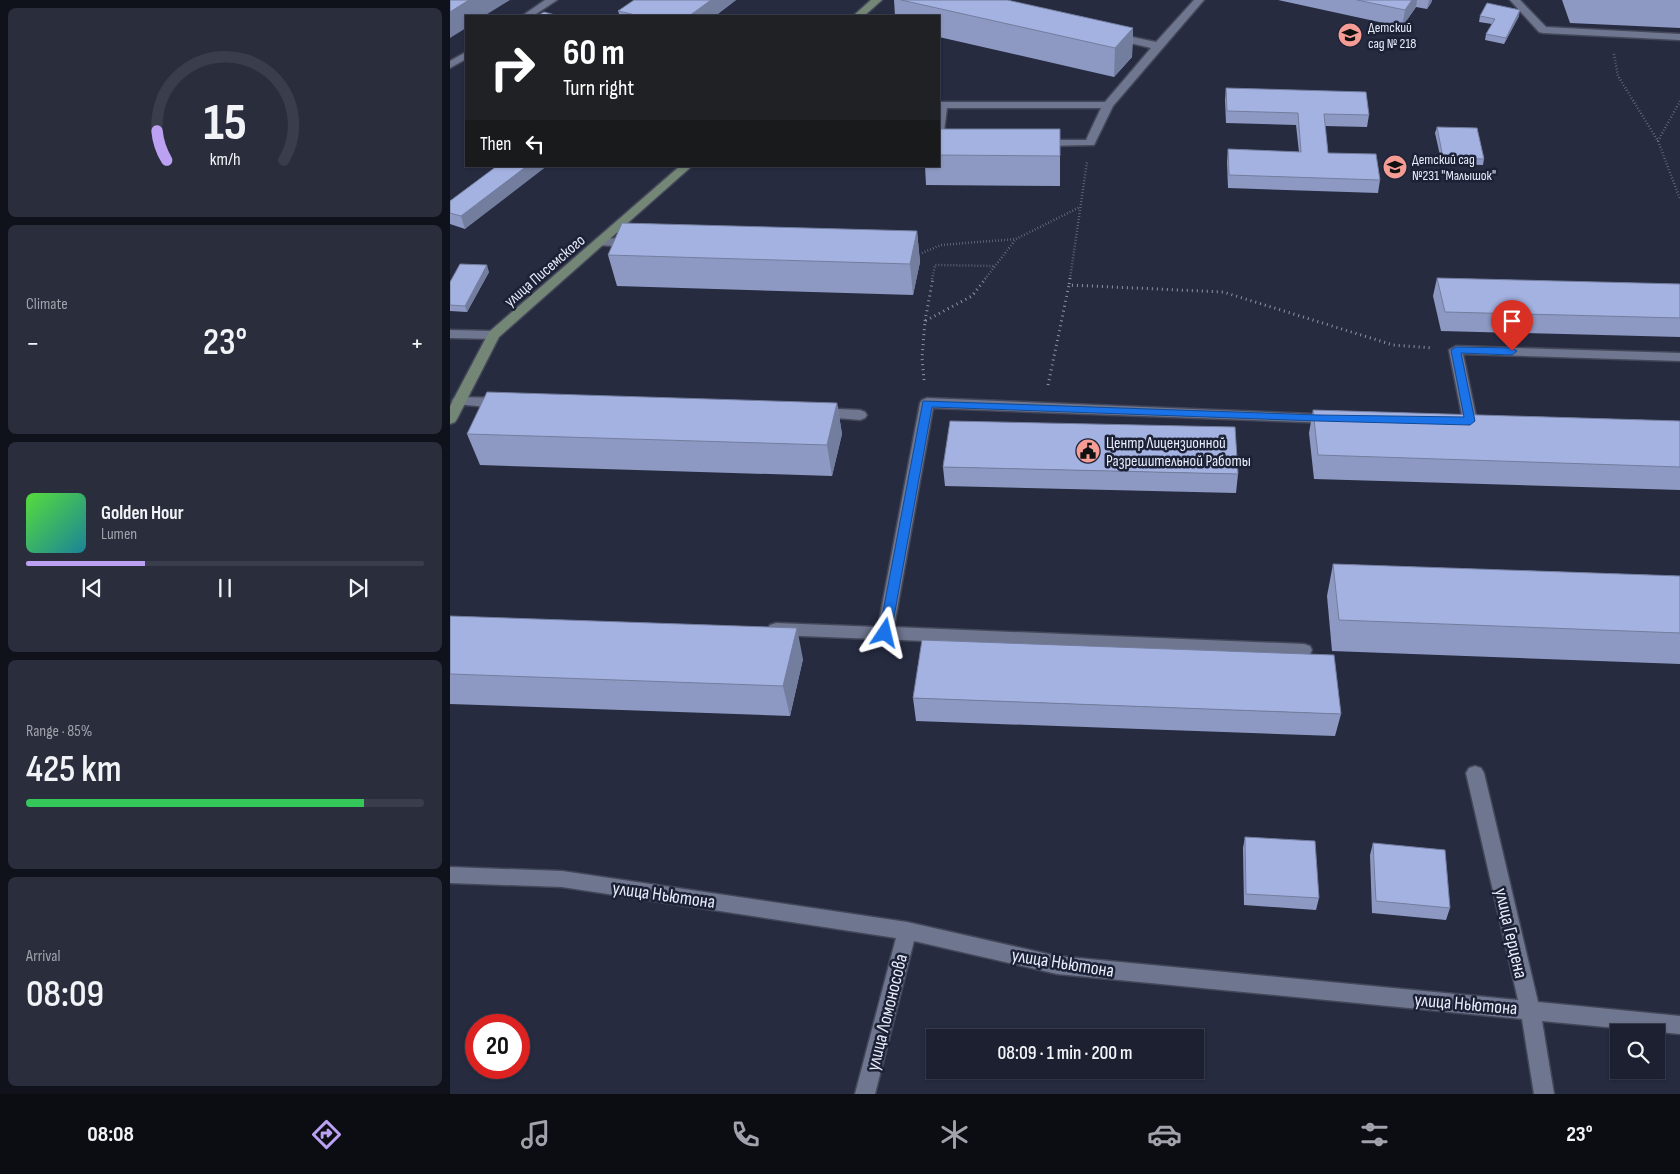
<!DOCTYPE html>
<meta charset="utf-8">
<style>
body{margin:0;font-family:"Sofia Sans Condensed",sans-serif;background:#292d3c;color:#f1f3f6;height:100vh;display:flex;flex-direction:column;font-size:19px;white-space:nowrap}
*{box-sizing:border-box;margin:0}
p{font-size:16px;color:#a0a3ab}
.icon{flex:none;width:28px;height:28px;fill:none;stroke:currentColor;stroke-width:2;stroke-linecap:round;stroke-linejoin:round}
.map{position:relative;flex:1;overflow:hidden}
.details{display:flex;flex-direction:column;gap:8px;padding:8px;background:#0f121a;width:450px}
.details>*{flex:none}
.top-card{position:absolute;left:15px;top:15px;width:475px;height:152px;border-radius:0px;box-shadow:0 1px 4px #0004,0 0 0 1px #3a3e4c;background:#202124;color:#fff;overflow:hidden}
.fabs{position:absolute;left:1160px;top:1024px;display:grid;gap:10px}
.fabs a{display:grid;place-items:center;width:55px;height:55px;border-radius:0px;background:#1c2030;box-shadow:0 1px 4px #0004,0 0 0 1px #3a3e4c;font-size:25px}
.speed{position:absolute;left:15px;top:1014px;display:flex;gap:10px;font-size:25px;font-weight:700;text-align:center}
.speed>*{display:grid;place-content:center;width:65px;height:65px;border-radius:50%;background:#1c2030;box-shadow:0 1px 4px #0004,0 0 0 1px #3a3e4c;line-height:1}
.speed .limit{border:8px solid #d22;background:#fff;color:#111}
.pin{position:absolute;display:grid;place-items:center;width:42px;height:42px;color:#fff;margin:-51px -21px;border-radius:50% 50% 50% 0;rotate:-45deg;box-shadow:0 0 5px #0007}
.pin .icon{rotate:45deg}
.me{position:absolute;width:55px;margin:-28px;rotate:10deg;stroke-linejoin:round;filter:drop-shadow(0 0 4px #0008)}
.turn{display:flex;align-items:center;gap:18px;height:105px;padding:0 15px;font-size:22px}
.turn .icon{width:65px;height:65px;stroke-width:2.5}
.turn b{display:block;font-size:35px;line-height:42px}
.then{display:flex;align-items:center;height:48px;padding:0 15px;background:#0003;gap:10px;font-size:19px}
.big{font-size:38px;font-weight:600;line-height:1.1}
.details .card{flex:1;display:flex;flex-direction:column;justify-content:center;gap:8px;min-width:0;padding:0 18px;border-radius:8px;background:#292d3c}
.details .dial{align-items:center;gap:0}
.dial svg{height:130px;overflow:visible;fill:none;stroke:#3a3e4c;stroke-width:7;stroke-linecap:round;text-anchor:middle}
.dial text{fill:#f1f3f6;stroke:none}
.song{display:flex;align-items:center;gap:15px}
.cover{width:60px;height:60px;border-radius:8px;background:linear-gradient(135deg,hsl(110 70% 55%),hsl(190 70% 35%))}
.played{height:5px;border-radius:2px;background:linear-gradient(90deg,#bca0f2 30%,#3a3e4c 30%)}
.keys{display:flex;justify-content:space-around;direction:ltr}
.heat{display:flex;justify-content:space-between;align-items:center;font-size:28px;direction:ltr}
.charge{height:8px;border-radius:4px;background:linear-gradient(90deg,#34c759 85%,#3a3e4c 0)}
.trip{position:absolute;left:476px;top:1029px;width:278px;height:50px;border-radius:0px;background:#1c2030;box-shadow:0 1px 4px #0004,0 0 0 1px #3a3e4c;font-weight:600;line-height:50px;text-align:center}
.tabs{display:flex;height:80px;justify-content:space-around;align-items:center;background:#0b0d13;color:#a0a3ab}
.tabs .icon{width:35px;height:35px}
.tabs .active{color:#bca0f2}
.tabs b{font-size:22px;color:#f1f3f6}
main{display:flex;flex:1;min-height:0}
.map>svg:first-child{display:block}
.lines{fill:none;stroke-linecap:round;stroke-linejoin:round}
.lane-casing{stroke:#434759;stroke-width:3}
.street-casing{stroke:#434759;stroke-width:3}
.secondary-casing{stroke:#434759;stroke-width:3}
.path-far1{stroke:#8f94a5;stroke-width:2.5;stroke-dasharray:0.5 2.5;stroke-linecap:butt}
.path{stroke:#8f94a5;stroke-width:3;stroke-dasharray:1 4;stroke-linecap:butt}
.lane{fill:#6f768f;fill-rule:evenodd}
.street{fill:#6f768f;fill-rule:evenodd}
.secondary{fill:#748676;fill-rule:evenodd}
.wall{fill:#8d99c2}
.shaded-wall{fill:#737d9e}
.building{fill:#a4b2e1;stroke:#737d9e}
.route{fill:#1a73e8;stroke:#114b97}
.labels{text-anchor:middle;stroke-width:5;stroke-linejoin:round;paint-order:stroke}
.far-poi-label{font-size:14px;fill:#e7ecfa;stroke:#1c2136;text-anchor:start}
.street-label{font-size:16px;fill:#e7ecfa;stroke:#1c2136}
.poi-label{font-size:16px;fill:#e7ecfa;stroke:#1c2136;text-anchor:start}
.near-street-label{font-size:19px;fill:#e7ecfa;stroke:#1c2136}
</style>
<main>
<section class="details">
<div class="card dial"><svg viewBox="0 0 100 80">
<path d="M14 69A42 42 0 1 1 86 69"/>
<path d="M14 69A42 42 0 0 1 8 51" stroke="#bca0f2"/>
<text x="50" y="56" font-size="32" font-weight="700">15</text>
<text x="50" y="72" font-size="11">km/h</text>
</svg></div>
<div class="card"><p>Climate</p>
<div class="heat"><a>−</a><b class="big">23°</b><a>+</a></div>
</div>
<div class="card">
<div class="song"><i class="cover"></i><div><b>Golden Hour</b><p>Lumen</p></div></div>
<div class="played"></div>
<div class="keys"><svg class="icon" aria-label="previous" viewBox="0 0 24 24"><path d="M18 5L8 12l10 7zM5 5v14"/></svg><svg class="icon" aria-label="pause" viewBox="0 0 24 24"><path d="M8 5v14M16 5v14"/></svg><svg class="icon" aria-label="next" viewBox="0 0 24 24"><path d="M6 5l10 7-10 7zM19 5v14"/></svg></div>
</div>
<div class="card"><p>Range · 85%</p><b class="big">425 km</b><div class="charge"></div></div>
<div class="card"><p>Arrival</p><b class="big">08:09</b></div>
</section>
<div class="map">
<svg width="1230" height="1094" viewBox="0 0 1230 1094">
<rect width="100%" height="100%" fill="#262b40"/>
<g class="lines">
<defs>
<path id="lane" d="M95 0H107L83 16H72Z
M744 0H754L663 106 644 145 590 146 584 143 590 140H636L651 108H497L494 131 489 134V102H655L701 48 659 38V34L663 33 706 42Z
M1060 0H1070L1096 27 1230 34V40L1093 33 1089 32Z
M16 52V59L0 68V61Z
M150 238 183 239 189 243 183 247 146 245 144 242 146 239Z
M0 330 44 331 50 335 44 339 0 338Z
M1006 346 1230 353V361L1013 354 1027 421 1025 424H1015L1013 421 999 350Z
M9 397 51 398 56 400 58 403 56 406 51 408 4 404 2 401 4 398Z
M477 398 886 415 888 418 886 421 881 423 483 408 444 627 854 644 860 646 862 650 860 654 854 656 326 635 320 633 318 629 320 625 326 623 428 627 470 403 472 400Z
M369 408 410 410 415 412 417 415 415 418 410 420 364 416 362 413 364 410Z"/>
<path id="street" d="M1025 766 1031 768 1034 773 1088 1002 1230 1016V1034L1092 1021 1104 1094H1084L1072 1019 607 974 464 941 425 1094H405L446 938 112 887 0 883V867L112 871 457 922 607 956 1068 1000 1016 773 1019 768Z"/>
<path id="secondary" d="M421 0H432L414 16H403Z
M230 166H242L49 337 7 419 5 422 0 424V406L39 332Z"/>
</defs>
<use href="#lane" class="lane-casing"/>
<use href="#street" class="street-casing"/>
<use href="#secondary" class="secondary-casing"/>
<path class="path-far1" d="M1164 54 1168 76 1208 141 1230 199
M1208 141 1230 101
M472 253 491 245 566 239 630 207
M482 279 485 265 545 266
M535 279 566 239
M620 279 637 162"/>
<path class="path" d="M620 278 619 285 773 292 943 345 983 348
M475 321 483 278
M474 380 472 358 475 321 522 296 536 278
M598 385 619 285"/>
<use href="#lane" class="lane"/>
<use href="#street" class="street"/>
<use href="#secondary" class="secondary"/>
</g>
<path class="wall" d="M286 0 265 16H170L168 11Z
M444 0H557L683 28 682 57 664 77 489 37V16H445Z
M828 0H982L981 3 977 9 966 7 952 27Z
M1112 0H1230V28L1120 23Z
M1030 16H1069L1054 44 1035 40 1036 34 1042 24 1029 22Z
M776 88 919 115 917 127 875 126 878 153 930 180 928 193 778 188 777 162 778 149 849 152 846 125 776 123 775 100Z
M987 127 1034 159 1033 165 992 164 985 133Z
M489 129H610V186L476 185 475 166H489Z
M47 166 15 229 0 224V201Z
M467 231 470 262 463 295 167 286 158 255Z
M39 272 17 312 0 311V282Z
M987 278 1230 284V337L991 331 983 296Z
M387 403 392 434 382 476 30 465 17 434Z
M863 410 1230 421V490L864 479 859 433Z
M493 467 788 474 786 493 495 486Z
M883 564 1230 576V664L882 651 877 596Z
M0 616 353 659 340 716 0 704Z
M463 698 891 714 885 736 466 721Z
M795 837 869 898 866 910 794 905 793 848Z
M923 843 1000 908 996 920 922 913 920 855Z"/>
<path class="shaded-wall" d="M19 0H60L34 16H16V28L0 38V12Z
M261 0H286L265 16H239Z
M962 0H967L966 7 952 27 955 10Z
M979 0H982L981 3 977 9Z
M1070 10 1069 16 1054 44 1056 38Z
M683 28 682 57 664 77 665 48Z
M77 166H97L15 229 11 216Z
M467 231 470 262 463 295 460 264Z
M37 265 39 272 17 312 15 306Z
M387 403 392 434 382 476 377 445Z
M347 628 353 659 340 716 333 686Z"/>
<path class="building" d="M0 0H19L0 12Z
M184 0H261L239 16H190L168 11Z
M451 0H557L683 28 665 48Z
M907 0H962L955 10Z
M1037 3 1070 10 1056 38 1036 34 1045 19 1030 16Z
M94 12 109 16H87Z
M776 88 916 92 919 115 874 114 878 153 926 154 930 180 779 175 778 149 851 152 848 113 777 111Z
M987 127 1027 128 1034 159 993 158Z
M489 129H610V156L489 155Z
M47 166H77L11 216 0 213V201Z
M172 223 467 231 460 264 158 255Z
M10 264 37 265 15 306 0 305V282Z
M987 278 1230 284V318L995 312Z
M37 392 387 403 377 445 17 434Z
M863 410 1230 421V467L868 455Z
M500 421 785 427 788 474 493 467Z
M883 564 1230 576V633L889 620Z
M0 616 347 628 333 686 0 674Z
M472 640 884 655 891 714 463 698Z
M795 837 865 841 869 898 796 894Z
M923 843 995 850 1000 908 926 901Z"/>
<path class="route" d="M1006 347 1062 348 1067 351 1062 355 1011 353 1025 421 1020 425 868 421 482 407 441 633 439 636H431L429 633 473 401 868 415 1014 417 1001 350Z"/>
<defs>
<symbol id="school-disc" viewBox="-11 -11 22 22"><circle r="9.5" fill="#f59c94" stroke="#1c2136"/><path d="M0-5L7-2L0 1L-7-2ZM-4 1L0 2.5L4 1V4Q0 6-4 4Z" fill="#111"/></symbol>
<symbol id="civic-disc" viewBox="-11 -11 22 22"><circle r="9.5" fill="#f59c94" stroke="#1c2136"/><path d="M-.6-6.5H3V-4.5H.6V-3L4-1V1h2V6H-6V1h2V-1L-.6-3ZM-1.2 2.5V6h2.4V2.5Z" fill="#111"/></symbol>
</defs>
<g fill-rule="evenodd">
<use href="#school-disc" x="886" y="21" width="28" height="28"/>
<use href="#school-disc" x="931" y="153" width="28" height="28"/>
<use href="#civic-disc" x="624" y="437" width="28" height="28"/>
</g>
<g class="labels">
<g class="far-poi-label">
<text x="918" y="32">Детский<tspan x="918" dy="16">сад № 218</tspan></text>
<text x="962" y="164">Детский сад<tspan x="962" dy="16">№231 "Малышок"</tspan></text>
</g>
<g class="street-label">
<text transform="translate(94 270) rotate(-41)" y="6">улица Писемского</text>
</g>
<g class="poi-label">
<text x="656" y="448">Центр Лицензионной<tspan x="656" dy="18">Разрешительной Работы</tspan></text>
</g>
<g class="near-street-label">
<text transform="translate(214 894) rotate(8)" y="7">улица Ньютона</text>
<text transform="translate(1062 933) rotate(77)" y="7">улица Герцена</text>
<text transform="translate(613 962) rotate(9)" y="7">улица Ньютона</text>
<text transform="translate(1016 1003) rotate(5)" y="7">улица Ньютона</text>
<text transform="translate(436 1012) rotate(-76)" y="7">улица Ломоносова</text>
</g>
</g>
</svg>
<div class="fabs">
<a><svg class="icon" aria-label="search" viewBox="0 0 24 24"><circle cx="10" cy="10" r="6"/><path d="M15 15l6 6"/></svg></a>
</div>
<div class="speed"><div class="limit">20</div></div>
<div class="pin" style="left:1062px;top:351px;background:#d93025"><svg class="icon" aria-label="arrive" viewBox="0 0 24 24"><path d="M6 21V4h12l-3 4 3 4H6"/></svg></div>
<svg class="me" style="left:435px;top:633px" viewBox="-20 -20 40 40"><path d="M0-17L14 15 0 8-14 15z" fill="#1a73e8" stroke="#fff" stroke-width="4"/></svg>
<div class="trip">08:09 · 1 min · 200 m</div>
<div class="top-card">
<div class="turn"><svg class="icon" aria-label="right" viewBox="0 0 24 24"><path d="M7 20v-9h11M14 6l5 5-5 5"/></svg><div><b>60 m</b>Turn right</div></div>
<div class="then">Then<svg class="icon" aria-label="left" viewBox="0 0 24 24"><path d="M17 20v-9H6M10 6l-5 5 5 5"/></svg></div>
</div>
</div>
</main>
<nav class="tabs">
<b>08:08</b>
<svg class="icon active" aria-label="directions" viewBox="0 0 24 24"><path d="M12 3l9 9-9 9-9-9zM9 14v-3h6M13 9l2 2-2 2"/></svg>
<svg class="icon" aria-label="music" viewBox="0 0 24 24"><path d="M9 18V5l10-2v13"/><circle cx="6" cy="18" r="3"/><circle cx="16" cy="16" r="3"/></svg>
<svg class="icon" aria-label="phone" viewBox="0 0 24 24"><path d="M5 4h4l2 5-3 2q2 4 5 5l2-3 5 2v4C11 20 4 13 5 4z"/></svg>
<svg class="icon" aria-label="climate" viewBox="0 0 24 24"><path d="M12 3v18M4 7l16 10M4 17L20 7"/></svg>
<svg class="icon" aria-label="car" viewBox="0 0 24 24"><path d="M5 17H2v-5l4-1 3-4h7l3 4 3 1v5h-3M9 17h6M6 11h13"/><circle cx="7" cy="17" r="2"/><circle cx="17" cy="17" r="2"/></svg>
<svg class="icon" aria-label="filters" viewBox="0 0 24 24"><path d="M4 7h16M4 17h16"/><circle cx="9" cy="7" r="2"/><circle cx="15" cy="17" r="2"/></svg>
<b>23°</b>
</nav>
